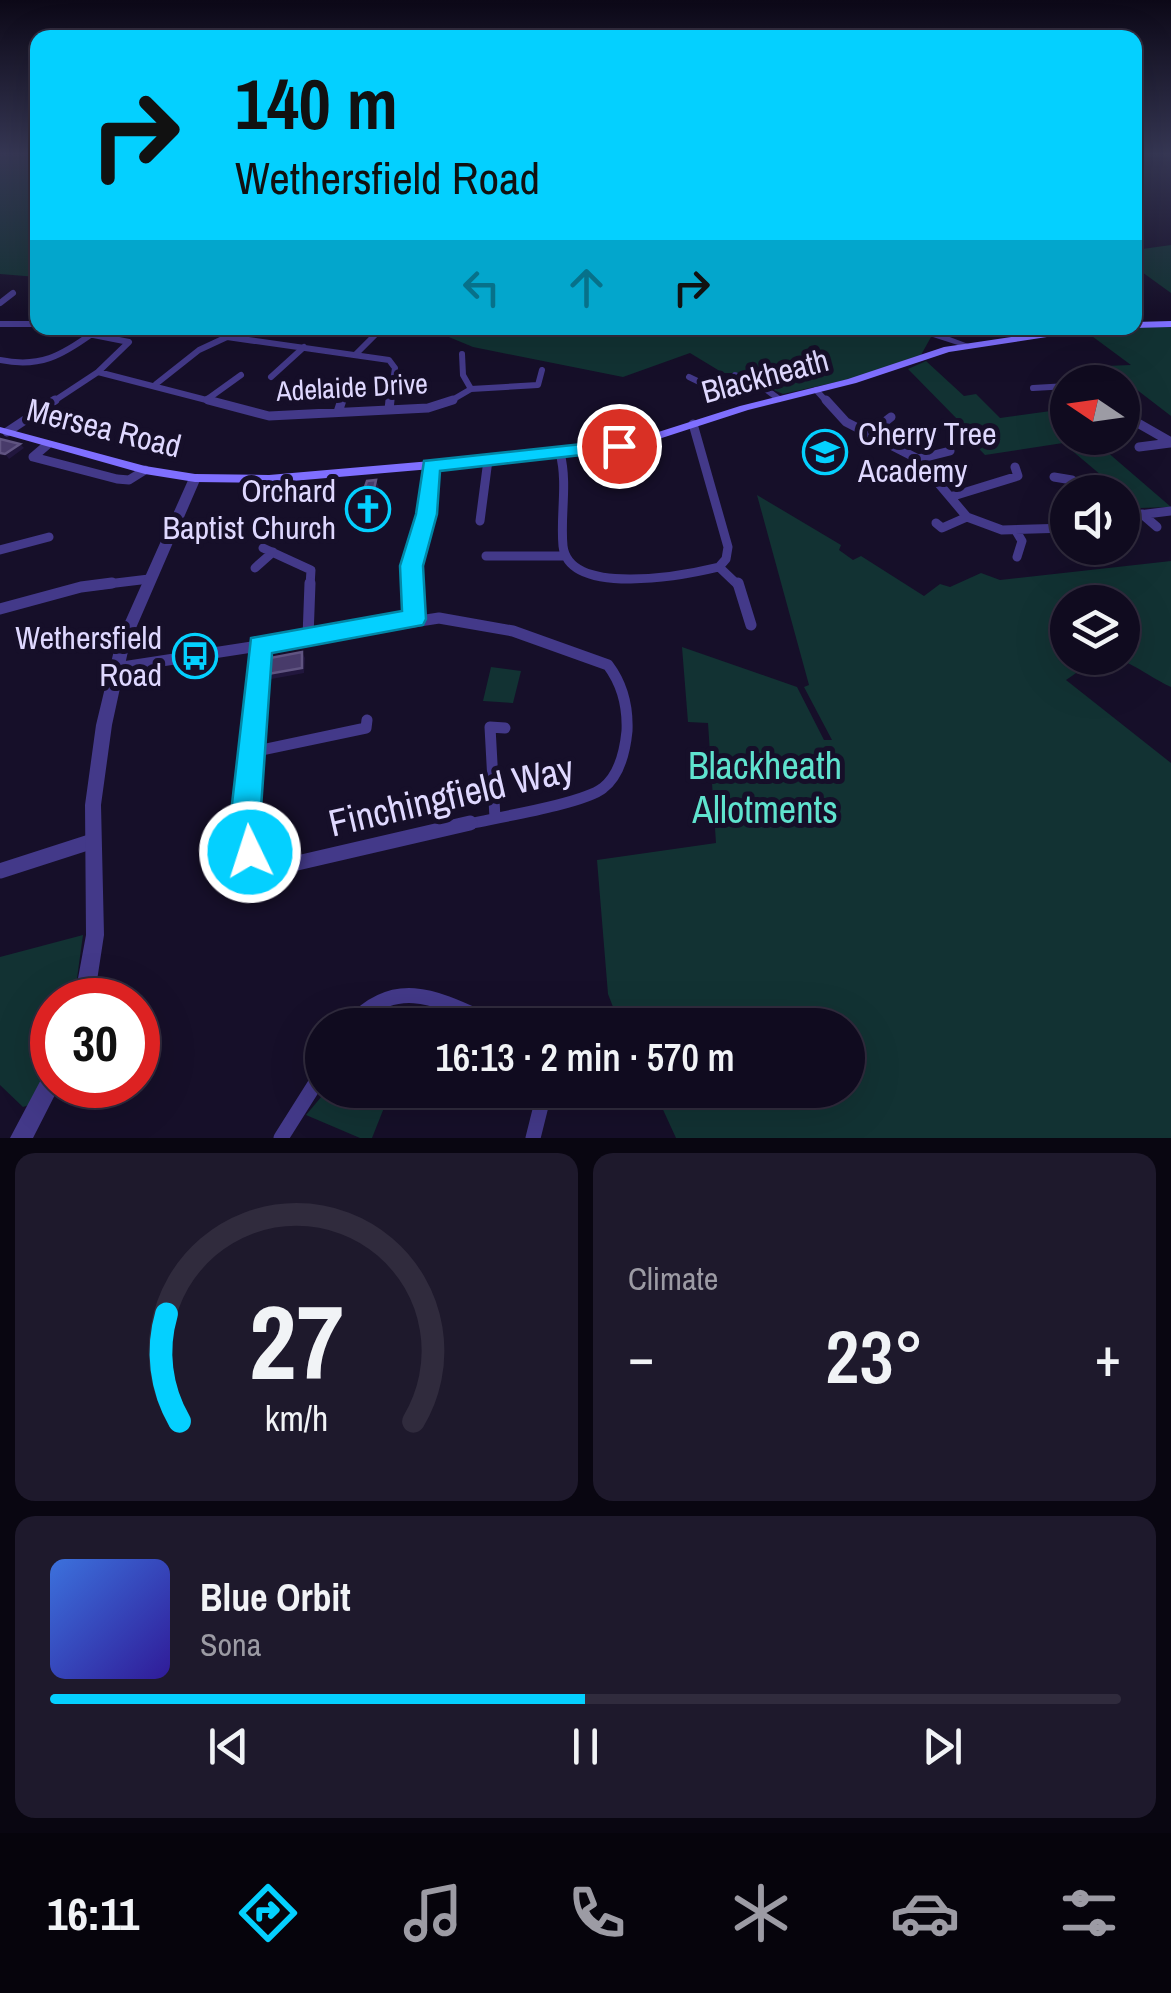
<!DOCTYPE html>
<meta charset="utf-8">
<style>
body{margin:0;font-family:"Archivo Narrow",sans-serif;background:#1e192c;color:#f1f3f6;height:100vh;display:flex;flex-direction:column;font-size:38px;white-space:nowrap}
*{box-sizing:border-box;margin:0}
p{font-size:32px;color:#9c9ba4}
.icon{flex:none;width:55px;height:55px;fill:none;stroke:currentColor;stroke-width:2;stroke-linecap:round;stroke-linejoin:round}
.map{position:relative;height:1138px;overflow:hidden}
.drawer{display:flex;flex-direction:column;gap:15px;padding:15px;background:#090611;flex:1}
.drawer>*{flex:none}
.hud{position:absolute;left:30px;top:30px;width:1112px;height:305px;border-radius:20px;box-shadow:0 10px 40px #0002,0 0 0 2px #302b3d;background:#04d0ff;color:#111;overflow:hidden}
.needle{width:65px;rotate:283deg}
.buttons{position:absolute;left:1050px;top:365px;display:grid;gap:20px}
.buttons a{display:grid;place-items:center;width:90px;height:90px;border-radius:50%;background:#100b1f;box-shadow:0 10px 40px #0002,0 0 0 2px #302b3d;font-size:50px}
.speed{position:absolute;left:30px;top:978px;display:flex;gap:20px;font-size:50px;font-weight:700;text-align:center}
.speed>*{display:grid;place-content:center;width:130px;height:130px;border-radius:50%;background:#100b1f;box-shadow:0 10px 40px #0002,0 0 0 2px #302b3d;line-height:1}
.speed .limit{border:15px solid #d22;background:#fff;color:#111}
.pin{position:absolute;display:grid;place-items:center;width:85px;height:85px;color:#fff;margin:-42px;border:5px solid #fff;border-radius:50%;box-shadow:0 2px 10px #0007}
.me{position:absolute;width:110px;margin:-55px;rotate:356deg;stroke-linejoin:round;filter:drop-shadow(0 0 8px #0008)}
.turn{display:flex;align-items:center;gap:35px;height:210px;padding:0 40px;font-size:45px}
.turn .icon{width:130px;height:130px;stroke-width:2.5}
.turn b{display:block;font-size:70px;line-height:85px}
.lanes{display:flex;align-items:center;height:95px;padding:0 40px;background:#0003;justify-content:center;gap:50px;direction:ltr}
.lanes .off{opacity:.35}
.big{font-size:75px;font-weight:600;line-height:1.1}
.drawer .tile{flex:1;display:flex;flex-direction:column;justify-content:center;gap:15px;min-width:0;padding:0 35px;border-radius:20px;background:#1e192c}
.drawer .dial{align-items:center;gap:0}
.dial svg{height:260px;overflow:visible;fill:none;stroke:#302b3d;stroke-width:7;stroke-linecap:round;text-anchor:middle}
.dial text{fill:#f1f3f6;stroke:none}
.song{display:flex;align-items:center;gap:30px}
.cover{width:120px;height:120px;border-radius:15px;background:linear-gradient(135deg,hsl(220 70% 55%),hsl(250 70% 35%))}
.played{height:10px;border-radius:5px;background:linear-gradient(90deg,#04d0ff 50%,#302b3d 50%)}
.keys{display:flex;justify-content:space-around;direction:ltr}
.heat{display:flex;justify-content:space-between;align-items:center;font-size:55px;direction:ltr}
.drawer .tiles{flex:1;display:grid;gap:15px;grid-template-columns:1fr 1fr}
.tile:last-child{grid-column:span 2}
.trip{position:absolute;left:305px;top:1008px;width:560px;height:100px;border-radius:50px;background:#100b1f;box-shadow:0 10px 40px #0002,0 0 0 2px #302b3d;font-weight:600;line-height:100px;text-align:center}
.tab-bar{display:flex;height:160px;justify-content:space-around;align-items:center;background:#06040c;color:#9c9ba4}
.tab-bar .icon{width:70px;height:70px}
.tab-bar .on{color:#04d0ff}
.tab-bar b{font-size:45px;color:#f1f3f6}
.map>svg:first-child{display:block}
.green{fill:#123233;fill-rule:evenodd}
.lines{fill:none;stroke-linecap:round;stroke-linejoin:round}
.minor-far3{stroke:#433989;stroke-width:6}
.minor-far2{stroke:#433989;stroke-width:9}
.minor-far1{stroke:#433989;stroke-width:11}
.minor{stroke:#433989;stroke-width:15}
.tertiary{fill:#433989;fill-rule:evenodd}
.secondary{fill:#7f6fff;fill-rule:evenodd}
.wall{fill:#362858}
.shaded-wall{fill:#21163d}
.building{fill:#483b6a;stroke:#605481;stroke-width:2.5}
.route{fill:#04d0ff;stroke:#0387a6;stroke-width:2.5}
.labels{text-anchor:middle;stroke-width:10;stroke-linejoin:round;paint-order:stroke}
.far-street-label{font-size:28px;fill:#dfd8ff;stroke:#160f29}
.street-label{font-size:32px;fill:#dfd8ff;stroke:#160f29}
.poi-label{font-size:32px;fill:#dfd8ff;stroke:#160f29;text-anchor:end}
.near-park-label{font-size:38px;fill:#5fe3ce;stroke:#160f29}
.near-street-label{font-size:38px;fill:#dfd8ff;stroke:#160f29}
</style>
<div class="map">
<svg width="1171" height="1138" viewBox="0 0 1171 1138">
<rect width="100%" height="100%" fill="#160f29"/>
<path class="green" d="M0 155H37V277L0 274Z
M1171 245V293L1135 267V250Z
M1171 321V416L1106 366 1131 365 1081 328H1135Z
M427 328H936L921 355 850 379 783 394 734 373H723L690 353 623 377 473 347Z
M926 361 964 396 976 394 1000 418 1058 410 1067 418 1068 438H1091L1171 507 1140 508 1063 443 985 455 956 425 961 423 908 369Z
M757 495 841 545 839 550 853 560 861 556 924 596 940 584 950 587 981 573 1000 580 1171 561V687C1123 663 1118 642 1066 680L1171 763V1138H676L654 1090H848V1025H620L608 994 597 860 716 843 708 723 688 722 682 647 797 687 824 740H832L804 687 809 685ZM1068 602H1122V658H1068Z
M491 667 521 671 513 703 483 701Z
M83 935 74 1000H52V1058L29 1105 23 1107 0 1085V957Z
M327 1090H391L372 1138H360L306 1115Z"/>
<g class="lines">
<path class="minor-far3" d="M0 303 13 293
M0 324H38
M356 354 382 328
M462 354 463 375 471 389
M0 360C40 368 61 356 93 333
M98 372 218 403
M735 375 760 385 779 399
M271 377 304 347
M689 377 714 389 745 380
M156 384 199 350 227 337 389 360 395 368 390 403
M1033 388 1068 386
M816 390 828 403
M209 398 241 375
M51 403 98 372 129 342 58 328
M341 403 354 380
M447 403 471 389 538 385 542 370"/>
<path class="minor-far2" d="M208 400 269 416 428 408 453 400
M826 400 846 422 918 459 967 517 1002 530 1068 528
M389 410 390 400
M338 412 342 400
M1122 414 1171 442
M693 424 728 547 726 559 719 567 739 586
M7 432 55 400
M868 435 891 417
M47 445 33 457 117 479 129 480 145 470
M1139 447 1170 443
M560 453C568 484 560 515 563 546 569 598 686 575 719 567
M918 459 950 451
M1054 477 1072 480 1090 492
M950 497 1018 476 1015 467
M1142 514 1157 527
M1122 517 1171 511
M480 521 488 460
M936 523 942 528 967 517
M1016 531 1022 541 1017 557
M263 548 311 570 310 586
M1097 548 1101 552
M0 550 49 537
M486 556H564
M255 568 273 552
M91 586 149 579
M412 586 411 565 427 514 431 465"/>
<path class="minor-far1" d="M412 583 414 619
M738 583 751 625
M0 609 81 587 112 583
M308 637 310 583
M116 668 439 618 513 631 608 665C623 685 628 707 627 731 625 751 620 775 603 788 584 804 488 819 459 826
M252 752 366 728 367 720
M495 818 490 727 505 728
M244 826 260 645"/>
<path class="minor" d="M244 823 243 839 261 861 280 867 470 823
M0 871 93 841
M351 1025C397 973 442 1001 496 1025
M281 1138 322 1073
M533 1138 545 1090"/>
<path class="tertiary" d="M933 333H939L971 345 967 348 933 337Z
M195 474 201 478 130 642 112 725 101 805 104 935 94 1000H74L86 935 85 805 96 725 116 642 189 478Z
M52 1069V1085H60L33 1138H10L45 1072Z"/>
<path class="secondary" d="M1171 321V327L1135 328H1134L1135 322Z
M1071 328H1091L1086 331 949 352 856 383 748 410 631 448 431 469 269 483 195 482 145 474 0 433V427L145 466 195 474 269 475 431 461 630 441 740 406 848 379 944 347Z"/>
</g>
<path class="wall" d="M376 480 379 489 372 520 359 521 356 513Z"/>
<path class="shaded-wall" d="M20 444 24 448 9 459 5 454Z
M376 480 379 489 372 520 369 512Z
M302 652 305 658 304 673 271 679 268 674Z"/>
<path class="building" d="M0 439 20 444 5 454 0 453Z
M376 480 369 512 356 513 367 481Z
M302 652V668L268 674 270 658Z"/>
<linearGradient id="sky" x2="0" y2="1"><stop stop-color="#0c0817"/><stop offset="0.49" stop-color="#363754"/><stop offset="1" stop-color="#363754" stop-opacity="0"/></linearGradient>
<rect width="1171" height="314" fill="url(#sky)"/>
<path class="route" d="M619 440 629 446 626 450 440 471 437 514 423 566 426 619 423 625 272 653 259 836 266 852 261 863 250 868 239 863 228 839 251 638 402 611 400 566 416 514 424 461Z"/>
<defs>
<symbol id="school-ring" viewBox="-11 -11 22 22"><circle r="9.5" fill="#160f29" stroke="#04d0ff" stroke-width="1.5"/><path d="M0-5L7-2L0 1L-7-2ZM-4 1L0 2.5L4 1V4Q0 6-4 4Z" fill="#04d0ff"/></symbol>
<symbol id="church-ring" viewBox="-11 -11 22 22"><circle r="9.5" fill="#160f29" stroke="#04d0ff" stroke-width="1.5"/><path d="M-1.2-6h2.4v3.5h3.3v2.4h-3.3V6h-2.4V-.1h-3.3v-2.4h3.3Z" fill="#04d0ff"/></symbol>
<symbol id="bus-ring" viewBox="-11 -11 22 22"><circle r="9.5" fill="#160f29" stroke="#04d0ff" stroke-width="1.5"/><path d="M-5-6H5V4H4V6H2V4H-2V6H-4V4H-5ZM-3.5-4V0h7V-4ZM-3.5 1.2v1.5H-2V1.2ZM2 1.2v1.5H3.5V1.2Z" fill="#04d0ff"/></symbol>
</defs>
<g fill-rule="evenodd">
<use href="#school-ring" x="800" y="427" width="50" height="50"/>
<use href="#church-ring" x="343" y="484" width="50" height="50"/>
<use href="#bus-ring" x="170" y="631" width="50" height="50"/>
</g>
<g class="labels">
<g class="far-street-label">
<text transform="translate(352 387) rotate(-3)" y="10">Adelaide Drive</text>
</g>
<g class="street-label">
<text transform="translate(765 376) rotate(-15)" y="11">Blackheath</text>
<text transform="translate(104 428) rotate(14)" y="11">Mersea Road</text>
</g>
<g class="poi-label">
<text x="858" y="445" text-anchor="start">Cherry Tree<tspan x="858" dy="37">Academy</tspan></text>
<text x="336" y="502">Orchard<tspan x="336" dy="37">Baptist Church</tspan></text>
<text x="162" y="649">Wethersfield<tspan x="162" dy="37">Road</tspan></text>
</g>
<g class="near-park-label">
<text x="765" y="779">Blackheath<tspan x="765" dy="44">Allotments</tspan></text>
</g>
<g class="near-street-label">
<text transform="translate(451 796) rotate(-13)" y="13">Finchingfield Way</text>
</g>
</g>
</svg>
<div class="buttons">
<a><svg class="needle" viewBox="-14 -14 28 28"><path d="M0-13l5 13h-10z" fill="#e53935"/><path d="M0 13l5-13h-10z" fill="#9c9ba4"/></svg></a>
<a><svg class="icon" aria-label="sound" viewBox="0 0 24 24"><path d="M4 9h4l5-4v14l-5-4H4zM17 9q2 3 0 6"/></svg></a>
<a><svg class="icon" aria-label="layers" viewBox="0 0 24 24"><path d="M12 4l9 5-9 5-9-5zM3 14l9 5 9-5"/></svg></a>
</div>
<div class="speed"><div class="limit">30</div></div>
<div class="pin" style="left:619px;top:446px;background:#d93025"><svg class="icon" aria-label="arrive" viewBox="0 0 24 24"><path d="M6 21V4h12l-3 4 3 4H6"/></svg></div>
<svg class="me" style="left:250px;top:852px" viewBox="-20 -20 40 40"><circle r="17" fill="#04d0ff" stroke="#fff" stroke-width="3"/><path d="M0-11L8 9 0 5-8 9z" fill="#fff"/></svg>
<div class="trip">16:13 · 2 min · 570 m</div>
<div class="hud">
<div class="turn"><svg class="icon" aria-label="right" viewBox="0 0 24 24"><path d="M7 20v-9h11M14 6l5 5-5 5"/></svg><div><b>140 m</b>Wethersfield Road</div></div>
<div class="lanes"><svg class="icon off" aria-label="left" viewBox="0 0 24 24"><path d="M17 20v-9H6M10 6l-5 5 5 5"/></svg><svg class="icon off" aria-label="ahead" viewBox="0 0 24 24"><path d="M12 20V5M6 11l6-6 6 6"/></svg><svg class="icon" aria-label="right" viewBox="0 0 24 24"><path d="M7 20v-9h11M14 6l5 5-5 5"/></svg></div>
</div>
</div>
<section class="drawer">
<div class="tiles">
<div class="tile dial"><svg viewBox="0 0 100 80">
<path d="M14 69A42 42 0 1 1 86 69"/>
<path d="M14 69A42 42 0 0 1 10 36" stroke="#04d0ff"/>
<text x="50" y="56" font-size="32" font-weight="700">27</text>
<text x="50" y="72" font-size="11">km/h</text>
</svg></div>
<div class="tile"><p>Climate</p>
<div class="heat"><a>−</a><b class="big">23°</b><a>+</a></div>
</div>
<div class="tile">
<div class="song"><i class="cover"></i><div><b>Blue Orbit</b><p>Sona</p></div></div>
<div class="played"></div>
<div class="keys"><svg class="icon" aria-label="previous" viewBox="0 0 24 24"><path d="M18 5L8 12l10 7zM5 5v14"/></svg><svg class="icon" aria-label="pause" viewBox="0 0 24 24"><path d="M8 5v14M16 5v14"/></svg><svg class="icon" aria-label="next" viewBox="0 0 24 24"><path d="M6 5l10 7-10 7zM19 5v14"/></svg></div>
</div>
</div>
</section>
<nav class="tab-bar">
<b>16:11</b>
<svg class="icon on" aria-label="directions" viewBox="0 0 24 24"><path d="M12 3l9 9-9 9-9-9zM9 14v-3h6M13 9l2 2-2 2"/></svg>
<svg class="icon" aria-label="music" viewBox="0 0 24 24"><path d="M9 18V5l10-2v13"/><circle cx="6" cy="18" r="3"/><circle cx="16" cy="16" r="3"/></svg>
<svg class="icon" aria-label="phone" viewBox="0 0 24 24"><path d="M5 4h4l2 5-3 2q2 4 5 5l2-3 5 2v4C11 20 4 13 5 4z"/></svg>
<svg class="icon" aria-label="climate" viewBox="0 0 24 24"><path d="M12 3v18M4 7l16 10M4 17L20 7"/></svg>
<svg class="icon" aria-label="car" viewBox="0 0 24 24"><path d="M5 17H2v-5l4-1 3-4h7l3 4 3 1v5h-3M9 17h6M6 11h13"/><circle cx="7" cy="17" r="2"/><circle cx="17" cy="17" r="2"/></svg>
<svg class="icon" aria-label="filters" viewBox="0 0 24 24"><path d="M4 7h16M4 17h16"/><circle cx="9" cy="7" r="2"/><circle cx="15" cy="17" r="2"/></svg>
</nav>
